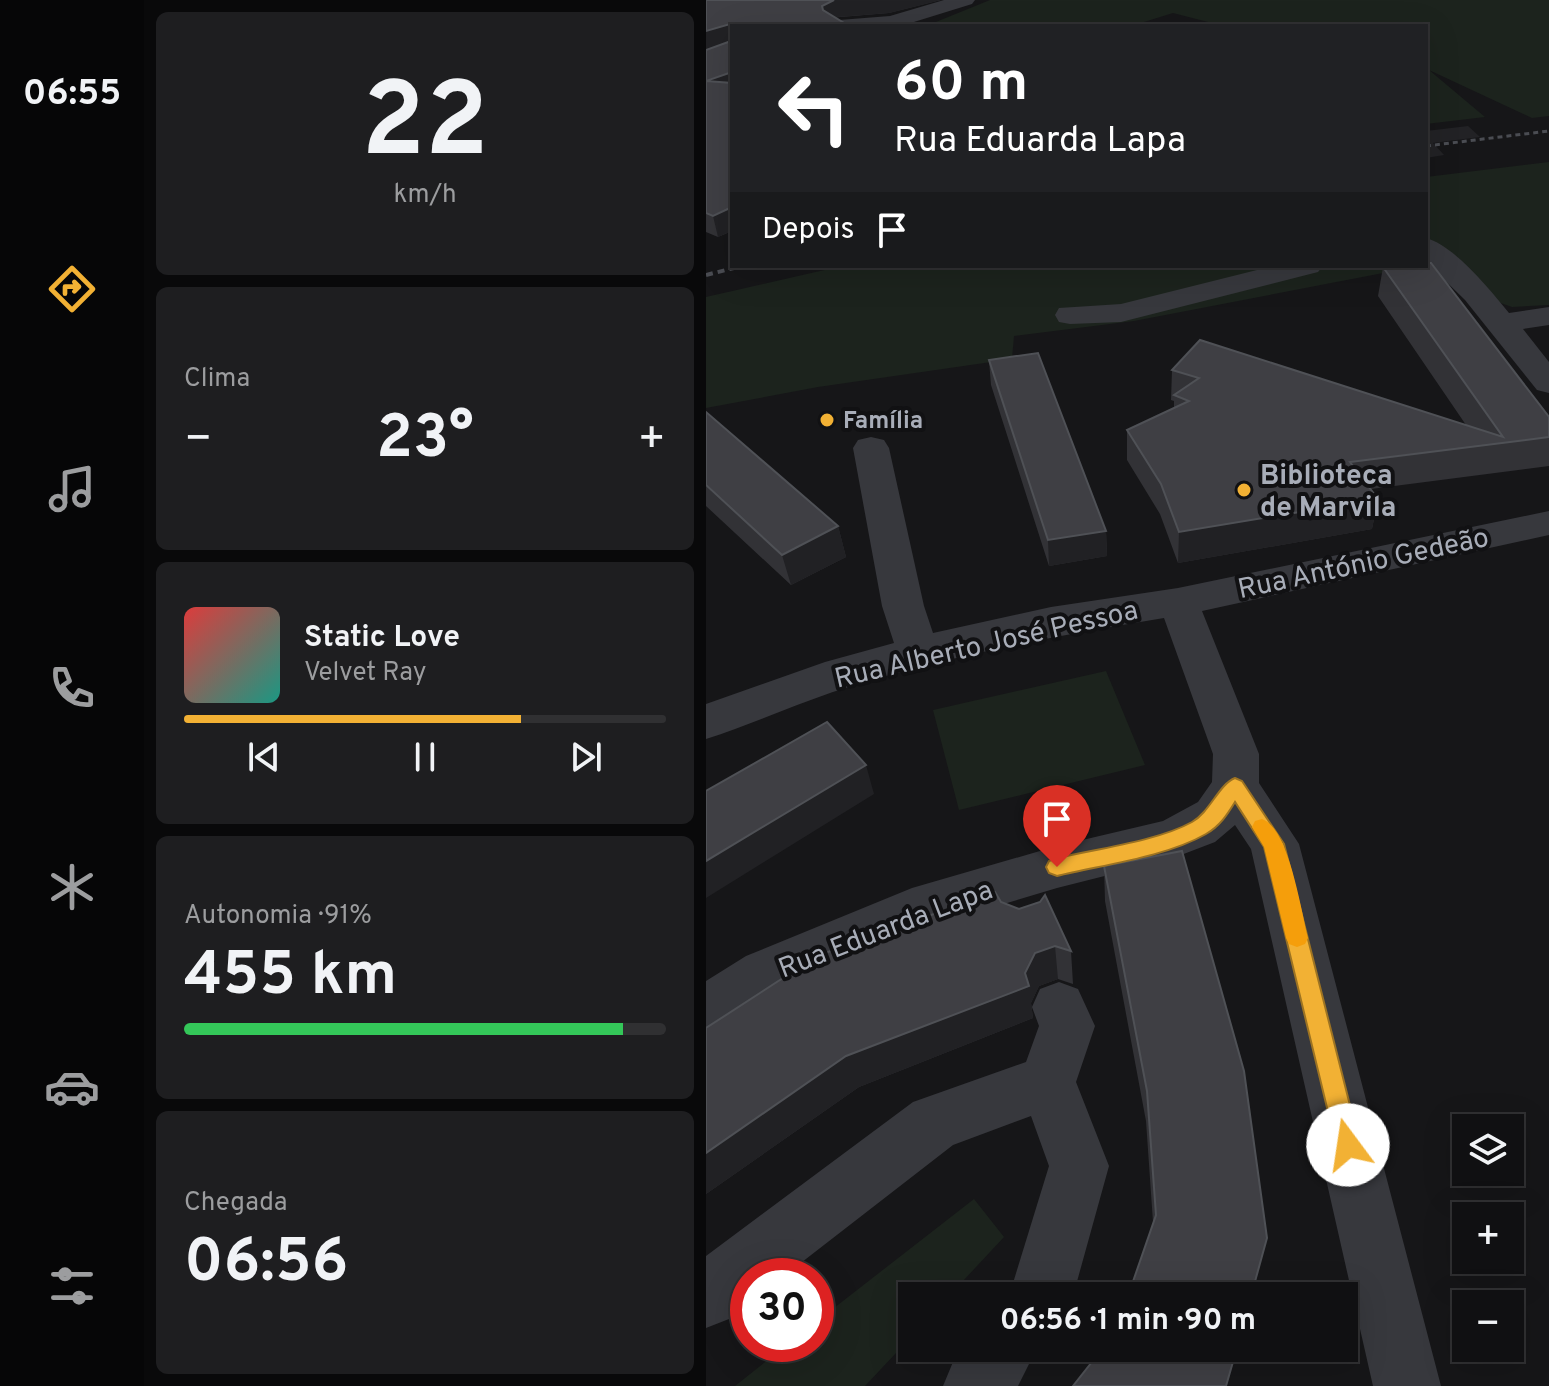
<!DOCTYPE html>
<html lang="pt">
<meta charset="utf-8">
<style>
body{margin:0;font-family:Overpass,sans-serif;background:#1e1e20;color:#f1f3f6;height:100vh;display:flex;flex-direction:column;font-size:30px;white-space:nowrap}
*{box-sizing:border-box;margin:0}
p{font-size:26px;color:#9c9d9f}
.icon{flex:none;width:44px;height:44px;fill:none;stroke:currentColor;stroke-width:2;stroke-linecap:round;stroke-linejoin:round}
.map{position:relative;flex:1;overflow:hidden}
.side{display:flex;flex-direction:column;gap:12px;padding:12px;background:#09090a;width:562px}
.side>*{flex:none}
.hud{position:absolute;left:24px;top:24px;width:698px;height:244px;border-radius:0px;box-shadow:0 8px 32px #0002,0 0 0 2px #303032;background:#202124;color:#fff;overflow:hidden}
.fabs{position:absolute;left:746px;top:1114px;display:grid;gap:16px}
.fabs a{display:grid;place-items:center;width:72px;height:72px;border-radius:0px;background:#101012;box-shadow:0 8px 32px #0002,0 0 0 2px #303032;font-size:40px}
.speed{position:absolute;left:24px;top:1258px;display:flex;gap:16px;font-size:40px;font-weight:700;text-align:center}
.speed>*{display:grid;place-content:center;width:104px;height:104px;border-radius:50%;background:#101012;box-shadow:0 8px 32px #0002,0 0 0 2px #303032;line-height:1}
.speed .limit{border:12px solid #d22;background:#fff;color:#111}
.pin{position:absolute;display:grid;place-items:center;width:68px;height:68px;color:#fff;margin:-82px -34px;border-radius:50% 50% 50% 0;rotate:-45deg;box-shadow:0 0 8px #0007}
.pin .icon{rotate:45deg}
.me{position:absolute;width:88px;margin:-44px;rotate:346deg;stroke-linejoin:round;filter:drop-shadow(0 0 6px #0008)}
.turn{display:flex;align-items:center;gap:28px;height:168px;padding:0 32px;font-size:36px}
.turn .icon{width:104px;height:104px;stroke-width:2.5}
.turn b{display:block;font-size:56px;line-height:68px}
.then{display:flex;align-items:center;height:76px;padding:0 32px;background:#0003;gap:16px;font-size:30px}
.big{font-size:60px;font-weight:700;line-height:1.1}
.side .card{flex:1;display:flex;flex-direction:column;justify-content:center;gap:12px;min-width:0;padding:0 28px;border-radius:12px;background:#1e1e20}
.side .dial{align-items:center;gap:0}
.dial b{font-size:104px;line-height:1}
.song{display:flex;align-items:center;gap:24px}
.cover{width:96px;height:96px;border-radius:12px;background:linear-gradient(135deg,hsl(0 70% 55%),hsl(170 70% 35%))}
.played{height:8px;border-radius:4px;background:linear-gradient(90deg,#f2b134 70%,#303032 70%)}
.keys{display:flex;justify-content:space-around;direction:ltr}
.heat{display:flex;justify-content:space-between;align-items:center;font-size:44px;direction:ltr}
.charge{height:12px;border-radius:6px;background:linear-gradient(90deg,#34c759 91%,#303032 0)}
.trip{position:absolute;left:192px;top:1282px;width:460px;height:80px;border-radius:0px;background:#101012;box-shadow:0 8px 32px #0002,0 0 0 2px #303032;font-weight:700;line-height:80px;text-align:center}
main{display:flex;flex:1;min-height:0}
.tab-bar{display:flex;flex-direction:column;width:144px;justify-content:space-around;align-items:center;background:#060607;color:#9c9d9f}
.tab-bar .icon{width:56px;height:56px}
.tab-bar .current{color:#f2b134}
.tab-bar b{font-size:36px;color:#f1f3f6}
.map>svg:first-child{display:block}
.built{fill:#222225}
.green{fill:#1c231d}
.lines{fill:none;stroke-linecap:round;stroke-linejoin:round}
.minor{fill:#37383d;fill-rule:evenodd}
.rail-far1{stroke:#4a4c52;stroke-width:3;stroke-dasharray:5 4;stroke-linecap:butt}
.rail{stroke:#4a4c52;stroke-width:4;stroke-dasharray:7 5;stroke-linecap:butt}
.wall{fill:#323236}
.shaded-wall{fill:#212124}
.building{fill:#3f3f44;stroke:#4f5156;stroke-width:2}
.route{fill:#f2b134;stroke:#9d7322;stroke-width:2}
.slow{fill:#f59e0b}
.poi-dot{fill:#f2b134;stroke:#111113;stroke-width:3}
.labels{text-anchor:middle;stroke-width:8;stroke-linejoin:round;paint-order:stroke}
.far-poi-label{font-size:24px;font-weight:bold;fill:#a8adb8;stroke:#111113;text-anchor:start}
.poi-label{font-size:28px;font-weight:bold;fill:#a8adb8;stroke:#111113;text-anchor:start}
.street-label{font-size:28px;fill:#a8adb8;stroke:#111113}
</style>
<main>
<nav class="tab-bar">
<b>06:55</b>
<svg class="icon current" aria-label="directions" viewBox="0 0 24 24"><path d="M12 3l9 9-9 9-9-9zM9 14v-3h6M13 9l2 2-2 2"/></svg>
<svg class="icon" aria-label="music" viewBox="0 0 24 24"><path d="M9 18V5l10-2v13"/><circle cx="6" cy="18" r="3"/><circle cx="16" cy="16" r="3"/></svg>
<svg class="icon" aria-label="phone" viewBox="0 0 24 24"><path d="M5 4h4l2 5-3 2q2 4 5 5l2-3 5 2v4C11 20 4 13 5 4z"/></svg>
<svg class="icon" aria-label="climate" viewBox="0 0 24 24"><path d="M12 3v18M4 7l16 10M4 17L20 7"/></svg>
<svg class="icon" aria-label="car" viewBox="0 0 24 24"><path d="M5 17H2v-5l4-1 3-4h7l3 4 3 1v5h-3M9 17h6M6 11h13"/><circle cx="7" cy="17" r="2"/><circle cx="17" cy="17" r="2"/></svg>
<svg class="icon" aria-label="filters" viewBox="0 0 24 24"><path d="M4 7h16M4 17h16"/><circle cx="9" cy="7" r="2"/><circle cx="15" cy="17" r="2"/></svg>
</nav>
<section class="side">
<div class="card dial"><b>22</b><p>km/h</p></div>
<div class="card"><p>Clima</p>
<div class="heat"><a>−</a><b class="big">23°</b><a>+</a></div>
</div>
<div class="card">
<div class="song"><i class="cover"></i><div><b>Static Love</b><p>Velvet Ray</p></div></div>
<div class="played"></div>
<div class="keys"><svg class="icon" aria-label="previous" viewBox="0 0 24 24"><path d="M18 5L8 12l10 7zM5 5v14"/></svg><svg class="icon" aria-label="pause" viewBox="0 0 24 24"><path d="M8 5v14M16 5v14"/></svg><svg class="icon" aria-label="next" viewBox="0 0 24 24"><path d="M6 5l10 7-10 7zM19 5v14"/></svg></div>
</div>
<div class="card"><p>Autonomia · 91%</p><b class="big">455 km</b><div class="charge"></div></div>
<div class="card"><p>Chegada</p><b class="big">06:56</b></div>
</section>
<div class="map">
<svg width="843" height="1386" viewBox="0 0 843 1386">
<rect width="100%" height="100%" fill="#161618"/>
<path class="built" d="M762 126 774 137 727 143 738 155 720 158V131Z"/>
<path class="green" d="M284 0H843V116L826 118 723 70 779 117 720 124V26H554L506 23 467 13 425 26H220Z
M843 162V305L806 307 698 269 428 321 308 336 306 359 112 387 0 408V297L136 266H720V177Z
M400 671 439 765 253 810 227 710Z
M268 1199 298 1237 243 1296H206V1336L159 1386H29L82 1344H110V1322Z"/>
<g class="lines">
<path class="minor" d="M238 0H269L266 4 195 26H122L133 20 184 16Z
M720 238C749 246 784 290 803 313L843 307V325L817 329 843 362V393L831 390 759 300 720 262Z
M567 266H617L612 272 415 322 364 324 353 322 349 315 353 308 415 304Z
M165 437 178 440 183 448 218 606 227 633 345 607 472 588 843 511V535L496 611 553 754V783L593 844 735 1386H667L545 849 529 825 509 842 462 860 351 888 234 923 78 990 19 1030 0 1038V981L40 956 206 888 351 846 457 821 492 802 506 782 507 754 458 618C353 635 250 655 149 685 98 700 50 723 0 739V704L119 662 188 643 176 606 147 448 152 440Z
M353 982 372 989 389 1026 370 1082 403 1166 367 1296H303L343 1166 325 1116 247 1145 78 1276H42V1304L23 1319 0 1328V1256L207 1102 320 1062 333 1026 326 1007 334 989Z
M257 1348H331L312 1386H237L247 1362Z"/>
<path class="rail-far1" d="M720 146 843 131"/>
<path class="rail" d="M0 275 36 266"/>
</g>
<path class="wall" d="M0 0H235L183 13 26 26V231L12 237 0 232Z
M677 267 843 417V466L665 489 672 499 666 529 472 563 454 514 421 460V430L468 408V401L465 400 466 370 760 425 672 296Z
M283 360 400 531 401 556 343 566 285 385Z
M0 413 132 526 140 557 85 585 0 506Z
M398 866 545 1296 447 1222 440 1121 399 901Z
M295 902 365 951 367 984 352 979 333 986 325 1003 327 1018 153 1087 0 1194V1028Z"/>
<path class="shaded-wall" d="M128 0H235L183 13 132 17 119 24 116 6Z
M24 24 26 42 0 50V31Z
M26 72V92L0 81Z
M26 207V231L12 237 7 216Z
M672 499 666 529 472 563 473 532Z
M132 526 140 557 85 585 76 555Z
M400 531 401 556 343 566 342 540Z
M160 765 168 794 0 898V861Z
M349 946 352 979 333 986 325 1003 327 1018 153 1087 0 1194V1153L140 1056 319 973 329 953Z"/>
<path class="building" d="M0 0H128L116 6 117 10 143 26H26V72L0 81V50L25 41 24 24 0 31Z
M0 81 26 83V207L7 216 0 213Z
M720 263H725L843 417V437L644 462 672 499 473 532 455 484 421 430 483 401 468 395 493 378 466 370 494 340 797 437 677 267 720 266Z
M332 353 400 531 342 540 283 360Z
M0 413V412L132 526 76 555 0 485Z
M121 722 160 765 0 861V791Z
M476 851 538 1071 561 1238 545 1296H422L450 1215 441 1091 398 866Z
M289 892 295 902 313 909 334 902 339 895 365 951 349 946 329 953 319 973 323 986 140 1056 0 1153V1028L111 956Z
M397 1348H531L520 1386H367Z"/>
<path class="route" d="M529 778 536 781 578 844 654 1145 651 1154 642 1158 633 1154 630 1145 558 847 529 802C521 815 514 826 500 834 460 857 396 865 351 876L343 873 340 867 343 861 351 858C390 849 452 841 486 822 504 812 513 784 529 778Z"/>
<path class="slow" d="M556 819C583 828 595 911 602 938L599 944 591 947 583 944 580 938 558 847 546 827 549 821Z"/>
<g class="poi-dot">
<circle cx="121" cy="420" r="8"/>
<circle cx="538" cy="490" r="8"/>
</g>
<g class="labels">
<g class="far-poi-label">
<text x="137" y="428">Família</text>
</g>
<g class="poi-label">
<text x="554" y="484">Biblioteca<tspan x="554" dy="32">de Marvila</tspan></text>
</g>
<g class="street-label">
<text transform="translate(657 562) rotate(-12)" y="10">Rua António Gedeão</text>
<text transform="translate(280 643) rotate(-13)" y="10">Rua Alberto José Pessoa</text>
<text transform="translate(179 928) rotate(-21)" y="10">Rua Eduarda Lapa</text>
</g>
</g>
</svg>
<div class="fabs">
<a><svg class="icon" aria-label="layers" viewBox="0 0 24 24"><path d="M12 4l9 5-9 5-9-5zM3 14l9 5 9-5"/></svg></a>
<a>+</a>
<a>−</a>
</div>
<div class="speed"><div class="limit">30</div></div>
<div class="pin" style="left:351px;top:867px;background:#d93025"><svg class="icon" aria-label="arrive" viewBox="0 0 24 24"><path d="M6 21V4h12l-3 4 3 4H6"/></svg></div>
<svg class="me" style="left:642px;top:1145px" viewBox="-20 -20 40 40"><circle r="19" fill="#fff"/><path d="M0-13L10 11 0 6-10 11z" fill="#f2b134"/></svg>
<div class="trip">06:56 · 1 min · 90 m</div>
<div class="hud">
<div class="turn"><svg class="icon" aria-label="left" viewBox="0 0 24 24"><path d="M17 20v-9H6M10 6l-5 5 5 5"/></svg><div><b>60 m</b>Rua Eduarda Lapa</div></div>
<div class="then">Depois<svg class="icon" aria-label="arrive" viewBox="0 0 24 24"><path d="M6 21V4h12l-3 4 3 4H6"/></svg></div>
</div>
</div>
</main>
